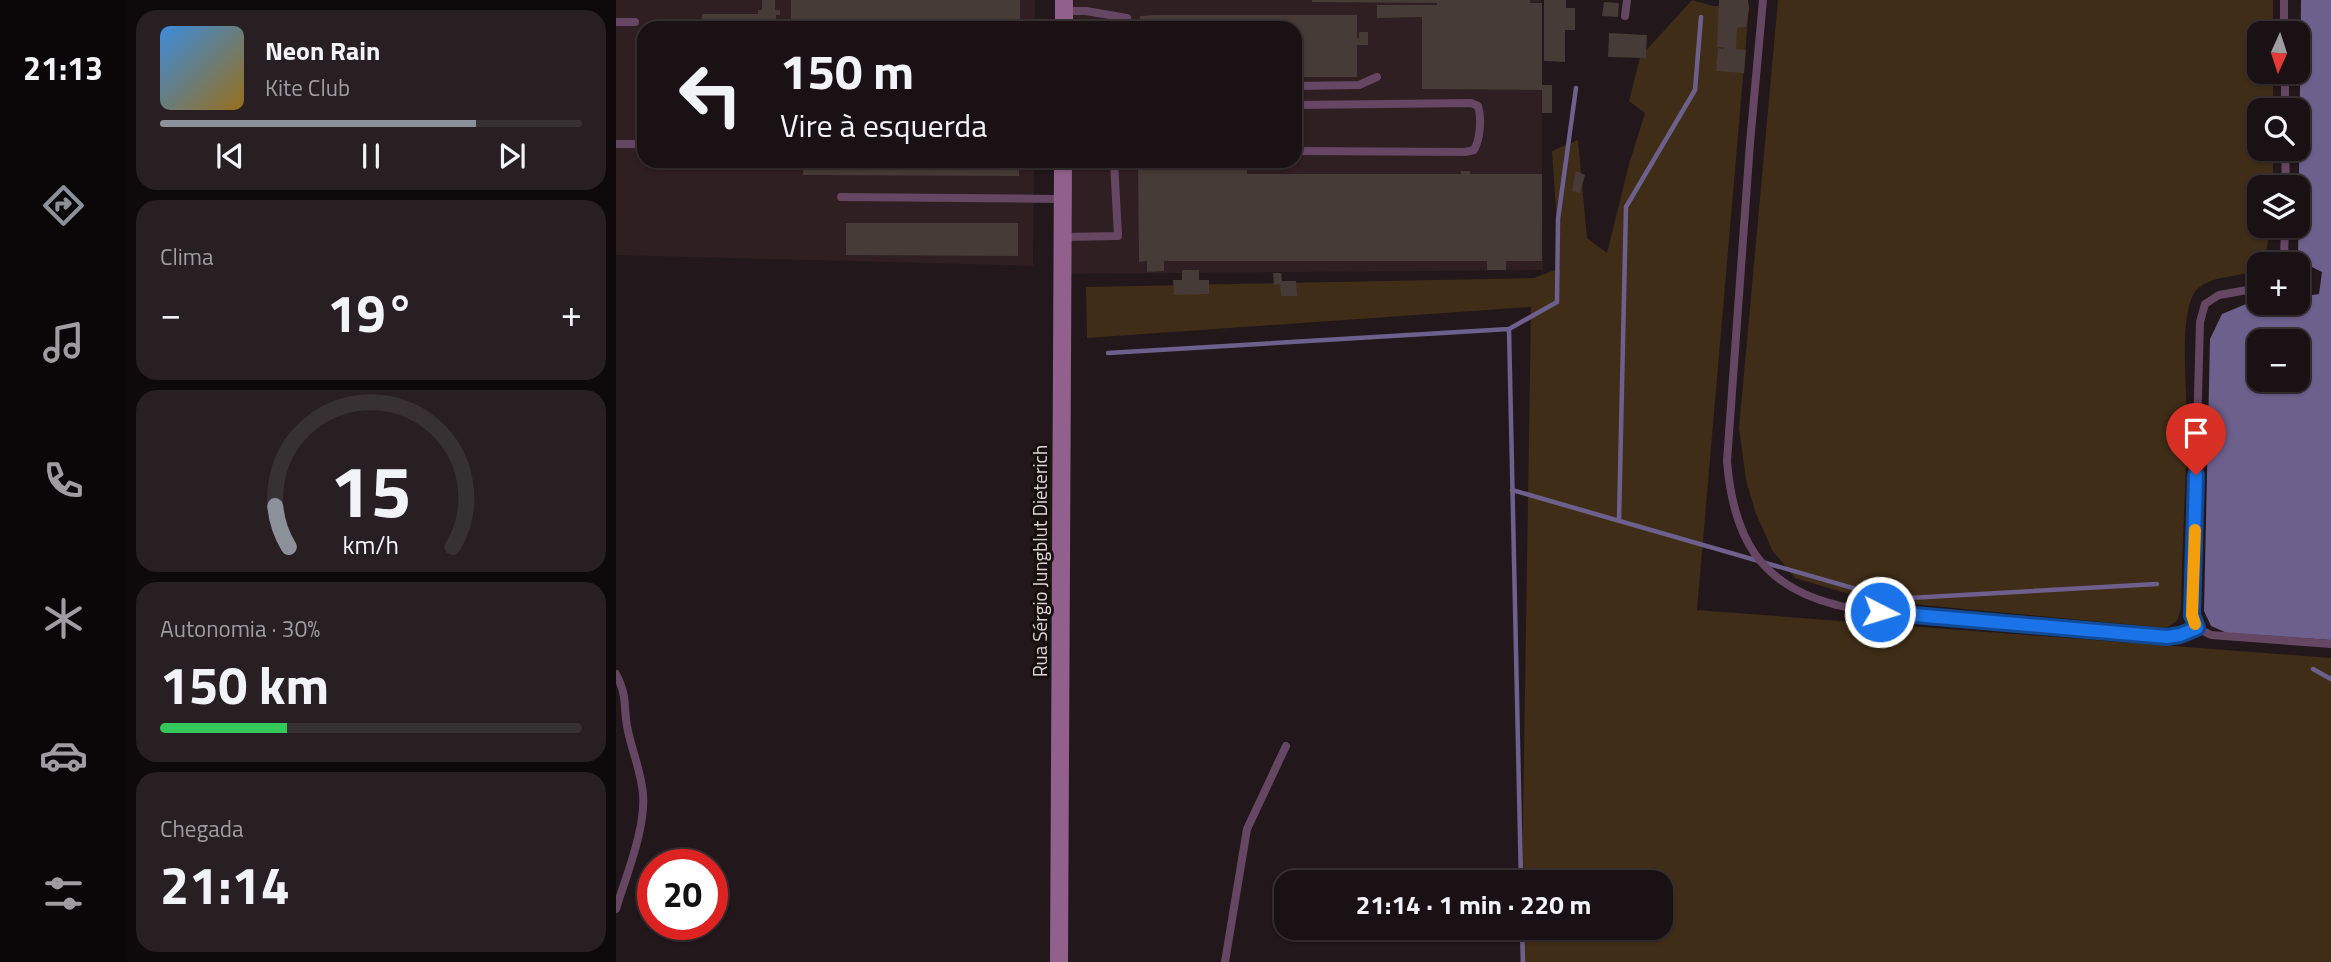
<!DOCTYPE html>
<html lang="pt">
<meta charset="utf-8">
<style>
body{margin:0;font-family:"Titillium Web",sans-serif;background:#271f22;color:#f1f3f6;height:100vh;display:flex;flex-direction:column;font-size:26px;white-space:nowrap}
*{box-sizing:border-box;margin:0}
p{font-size:23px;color:#9f9da0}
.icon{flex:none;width:38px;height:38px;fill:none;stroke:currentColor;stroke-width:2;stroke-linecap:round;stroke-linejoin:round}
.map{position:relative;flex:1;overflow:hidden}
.details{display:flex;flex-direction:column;gap:10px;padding:10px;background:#0e090b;width:490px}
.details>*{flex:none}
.hud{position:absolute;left:21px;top:21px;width:665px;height:147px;border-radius:21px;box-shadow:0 2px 5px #0004,0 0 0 2px #383134;background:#1a1114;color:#f1f3f6;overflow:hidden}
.needle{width:46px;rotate:183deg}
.tools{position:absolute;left:1631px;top:21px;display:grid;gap:14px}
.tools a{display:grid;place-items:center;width:63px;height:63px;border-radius:14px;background:#1a1114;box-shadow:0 2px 5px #0004,0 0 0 2px #383134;font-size:35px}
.speed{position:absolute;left:21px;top:849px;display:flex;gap:14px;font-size:35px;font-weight:700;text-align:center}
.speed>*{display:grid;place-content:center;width:91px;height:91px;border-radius:50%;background:#1a1114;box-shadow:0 2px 5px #0004,0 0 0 2px #383134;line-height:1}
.speed .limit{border:10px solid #d22;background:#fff;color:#111}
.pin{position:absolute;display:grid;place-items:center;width:60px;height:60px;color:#fff;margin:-72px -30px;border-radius:50% 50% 50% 0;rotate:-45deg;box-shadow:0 0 7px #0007}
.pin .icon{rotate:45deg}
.me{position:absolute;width:77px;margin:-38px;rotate:95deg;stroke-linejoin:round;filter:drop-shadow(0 0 5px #0008)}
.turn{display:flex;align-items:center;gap:24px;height:147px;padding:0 28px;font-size:32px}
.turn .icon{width:91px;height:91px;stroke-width:2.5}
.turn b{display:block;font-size:49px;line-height:60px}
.big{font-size:52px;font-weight:700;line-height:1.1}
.details .card{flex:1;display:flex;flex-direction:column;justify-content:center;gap:10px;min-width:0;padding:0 24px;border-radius:21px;background:#271f22}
.details .dial{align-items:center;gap:0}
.dial svg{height:182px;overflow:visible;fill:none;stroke:#383134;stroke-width:7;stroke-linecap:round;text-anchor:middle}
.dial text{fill:#f1f3f6;stroke:none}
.song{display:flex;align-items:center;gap:21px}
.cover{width:84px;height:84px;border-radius:10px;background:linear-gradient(135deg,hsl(210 70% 55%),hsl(40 70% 35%))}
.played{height:7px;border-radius:4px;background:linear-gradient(90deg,#8c9099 75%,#383134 75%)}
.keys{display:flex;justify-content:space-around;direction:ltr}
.heat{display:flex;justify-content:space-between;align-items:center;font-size:38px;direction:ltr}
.charge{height:10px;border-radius:5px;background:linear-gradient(90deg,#34c759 30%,#383134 0)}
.trip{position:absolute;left:658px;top:870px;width:399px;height:70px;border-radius:21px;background:#1a1114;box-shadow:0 2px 5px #0004,0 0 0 2px #383134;font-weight:700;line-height:70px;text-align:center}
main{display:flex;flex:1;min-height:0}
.menu{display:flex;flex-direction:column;width:126px;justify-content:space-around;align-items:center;background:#0a0708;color:#9f9da0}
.menu .icon{width:49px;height:49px}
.menu .active{color:#8c9099}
.menu b{font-size:32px;color:#f1f3f6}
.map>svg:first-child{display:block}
.built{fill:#2f1e22}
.green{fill:#3f2d17}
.water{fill:#6d608d;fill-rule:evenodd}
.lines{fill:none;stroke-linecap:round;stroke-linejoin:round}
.stream{stroke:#6d608d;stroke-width:4.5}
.building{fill:#463b37}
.lane{stroke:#664763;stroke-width:8}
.secondary{stroke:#91608c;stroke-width:18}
.route-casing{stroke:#114b97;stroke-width:18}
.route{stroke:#1a73e8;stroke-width:12}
.slow{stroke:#f59e0b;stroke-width:12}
.labels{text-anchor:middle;stroke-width:6;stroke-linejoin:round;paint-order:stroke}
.street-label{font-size:19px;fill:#dcd5d6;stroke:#180f11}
</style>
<main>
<nav class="menu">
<b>21:13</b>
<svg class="icon active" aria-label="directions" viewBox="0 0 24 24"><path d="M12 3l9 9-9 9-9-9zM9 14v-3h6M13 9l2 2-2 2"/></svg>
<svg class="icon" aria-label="music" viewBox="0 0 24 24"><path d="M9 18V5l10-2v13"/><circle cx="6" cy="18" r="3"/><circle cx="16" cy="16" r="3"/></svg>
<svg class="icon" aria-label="phone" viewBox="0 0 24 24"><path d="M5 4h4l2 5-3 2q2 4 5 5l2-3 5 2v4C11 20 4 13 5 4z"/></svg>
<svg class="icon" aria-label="climate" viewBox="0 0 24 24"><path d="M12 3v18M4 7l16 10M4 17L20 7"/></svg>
<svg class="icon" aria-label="car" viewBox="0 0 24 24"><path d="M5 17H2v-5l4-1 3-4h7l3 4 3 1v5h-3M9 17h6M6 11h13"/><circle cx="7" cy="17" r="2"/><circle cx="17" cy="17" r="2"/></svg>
<svg class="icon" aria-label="filters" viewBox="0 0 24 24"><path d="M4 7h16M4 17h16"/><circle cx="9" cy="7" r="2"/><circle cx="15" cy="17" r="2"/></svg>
</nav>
<section class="details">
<div class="card">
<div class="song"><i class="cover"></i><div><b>Neon Rain</b><p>Kite Club</p></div></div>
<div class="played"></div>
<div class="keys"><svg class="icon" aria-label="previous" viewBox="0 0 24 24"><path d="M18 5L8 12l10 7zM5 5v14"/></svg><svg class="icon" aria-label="pause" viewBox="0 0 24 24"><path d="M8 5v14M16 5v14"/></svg><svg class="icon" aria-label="next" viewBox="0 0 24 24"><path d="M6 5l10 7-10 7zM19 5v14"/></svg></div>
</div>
<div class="card"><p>Clima</p>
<div class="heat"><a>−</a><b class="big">19°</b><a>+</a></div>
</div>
<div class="card dial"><svg viewBox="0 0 100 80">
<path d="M14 69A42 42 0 1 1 86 69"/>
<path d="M14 69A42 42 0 0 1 8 51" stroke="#8c9099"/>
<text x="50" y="56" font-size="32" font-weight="700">15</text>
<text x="50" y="72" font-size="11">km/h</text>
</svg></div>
<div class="card"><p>Autonomia · 30%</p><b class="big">150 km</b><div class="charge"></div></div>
<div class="card"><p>Chegada</p><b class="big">21:14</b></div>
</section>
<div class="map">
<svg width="1715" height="962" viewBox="0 0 1715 962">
<rect width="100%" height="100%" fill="#22171a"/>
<path class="built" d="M0 0H419V28H28V161H418L417 266 0 255Z
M458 0H925L927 270 454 274 455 161H679V28H457Z"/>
<path class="green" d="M1076 0 1097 6 1133 8 1081 610 1715 658V962H904L905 928H1045V882H906L915 307 471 338 470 287 918 278 944 268 936 151 962 140 971 238 991 253 1013 164 1029 113 1013 101 1024 57Z
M1162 0H1657V33H1643V72H1657V110H1643V149H1657V187H1643V226H1655C1653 237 1651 251 1646 262 1633 284 1586 268 1575 300 1564 329 1571 389 1571 422 1570 484 1566 546 1565 608L1561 621 1550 628 1253 600 1179 578 1156 550 1139 511 1130 480 1123 428Z"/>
<path class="water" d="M1685 0H1715V640L1611 633 1595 626 1588 611 1594 339 1606 314 1630 304 1682 303V297L1703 294 1706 272 1682 260ZM1643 341H1682V380H1643Z"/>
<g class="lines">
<path class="stream" d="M893 329 941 302 942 219 960 88
M492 353 893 329 905 882
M896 490 1275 599 1541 584
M1003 521 1010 207 1079 90 1085 17
M1697 669 1715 679
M906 928 907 962"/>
</g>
<path class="building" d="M146 0H159V10H164V15H160V28H86V14H142V10H146Z
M175 0H404V28H175Z
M696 0H914V3H926V85H936V113H926V90L806 89V17L761 18V5H821V3L696 2Z
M928 0H950V8H959V30H949V62L928 61Z
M1103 0H1132L1133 8 1130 27H1121L1120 49 1130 50 1128 73 1100 71 1102 48 1108 49V47H1101Z
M988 2 1003 3 1002 17 986 16Z
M741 15V38H743V32H752V45H741V77H679V28H524V16L538 15Z
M993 33 1031 35 1030 58 992 57Z
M187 161H403V176L187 175Z
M522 161H631V174H845V171H854V174H926V261H890V270H871V261H548V271L531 272V261L523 262Z
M960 171 969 175 964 193 956 191Z
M230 223H402V256L230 255Z
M566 270H583V280H593V294L558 295 557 280H566Z
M657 273H665L666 281H680L681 296H665L664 284 658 285Z"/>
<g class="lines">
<path class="lane" d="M1147 0 1134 143 1111 461C1117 536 1143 586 1221 605 1235 609 1250 610 1264 612L1551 637 1564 635 1581 628
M1668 0V33
M448 11H470L511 18
M1009 16 1011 0
M0 22H19
M1669 72V110
M679 86 743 85 761 77
M679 105 855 103 862 106C866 118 864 140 858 150L849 152 679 151
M0 144H28
M1669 149 1670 187
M225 197 447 199
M447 237 502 236 498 161
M1665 264 1668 258 1669 226
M1643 288 1603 295 1589 304 1584 322 1576 615 1581 628 1595 635 1715 644
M0 674C12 698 7 703 11 726 15 749 25 770 27 794 30 828 10 876 0 909
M609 962 631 829 670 746"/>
<path class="secondary" d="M448 28V0
M443 962 447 161"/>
</g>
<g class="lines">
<defs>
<path id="route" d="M1264 612 1551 637 1564 635 1581 628 1576 615 1580 475"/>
</defs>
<use href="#route" class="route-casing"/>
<use href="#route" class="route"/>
<path class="slow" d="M1579 530 1576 615 1579 624"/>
</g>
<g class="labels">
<g class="street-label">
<text transform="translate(424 561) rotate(-90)" y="7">Rua Sérgio Jungblut Dieterich</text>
</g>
</g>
</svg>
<div class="tools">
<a><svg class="needle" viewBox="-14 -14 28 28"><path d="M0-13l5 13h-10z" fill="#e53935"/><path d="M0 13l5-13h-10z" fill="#9f9da0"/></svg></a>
<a><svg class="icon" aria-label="search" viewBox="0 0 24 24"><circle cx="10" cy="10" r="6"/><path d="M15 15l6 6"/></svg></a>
<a><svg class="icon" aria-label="layers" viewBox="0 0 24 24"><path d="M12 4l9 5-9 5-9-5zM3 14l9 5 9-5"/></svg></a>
<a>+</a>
<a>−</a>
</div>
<div class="speed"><div class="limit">20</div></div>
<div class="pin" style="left:1580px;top:475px;background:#d93025"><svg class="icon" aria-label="arrive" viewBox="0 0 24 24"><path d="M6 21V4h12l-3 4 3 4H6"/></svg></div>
<svg class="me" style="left:1264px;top:612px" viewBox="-20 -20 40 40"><circle r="17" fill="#1a73e8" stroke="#fff" stroke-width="3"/><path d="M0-11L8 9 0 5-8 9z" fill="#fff"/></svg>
<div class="trip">21:14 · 1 min · 220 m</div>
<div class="hud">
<div class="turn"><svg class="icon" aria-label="left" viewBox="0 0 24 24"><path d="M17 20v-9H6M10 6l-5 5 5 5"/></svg><div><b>150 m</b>Vire à esquerda</div></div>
</div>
</div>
</main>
